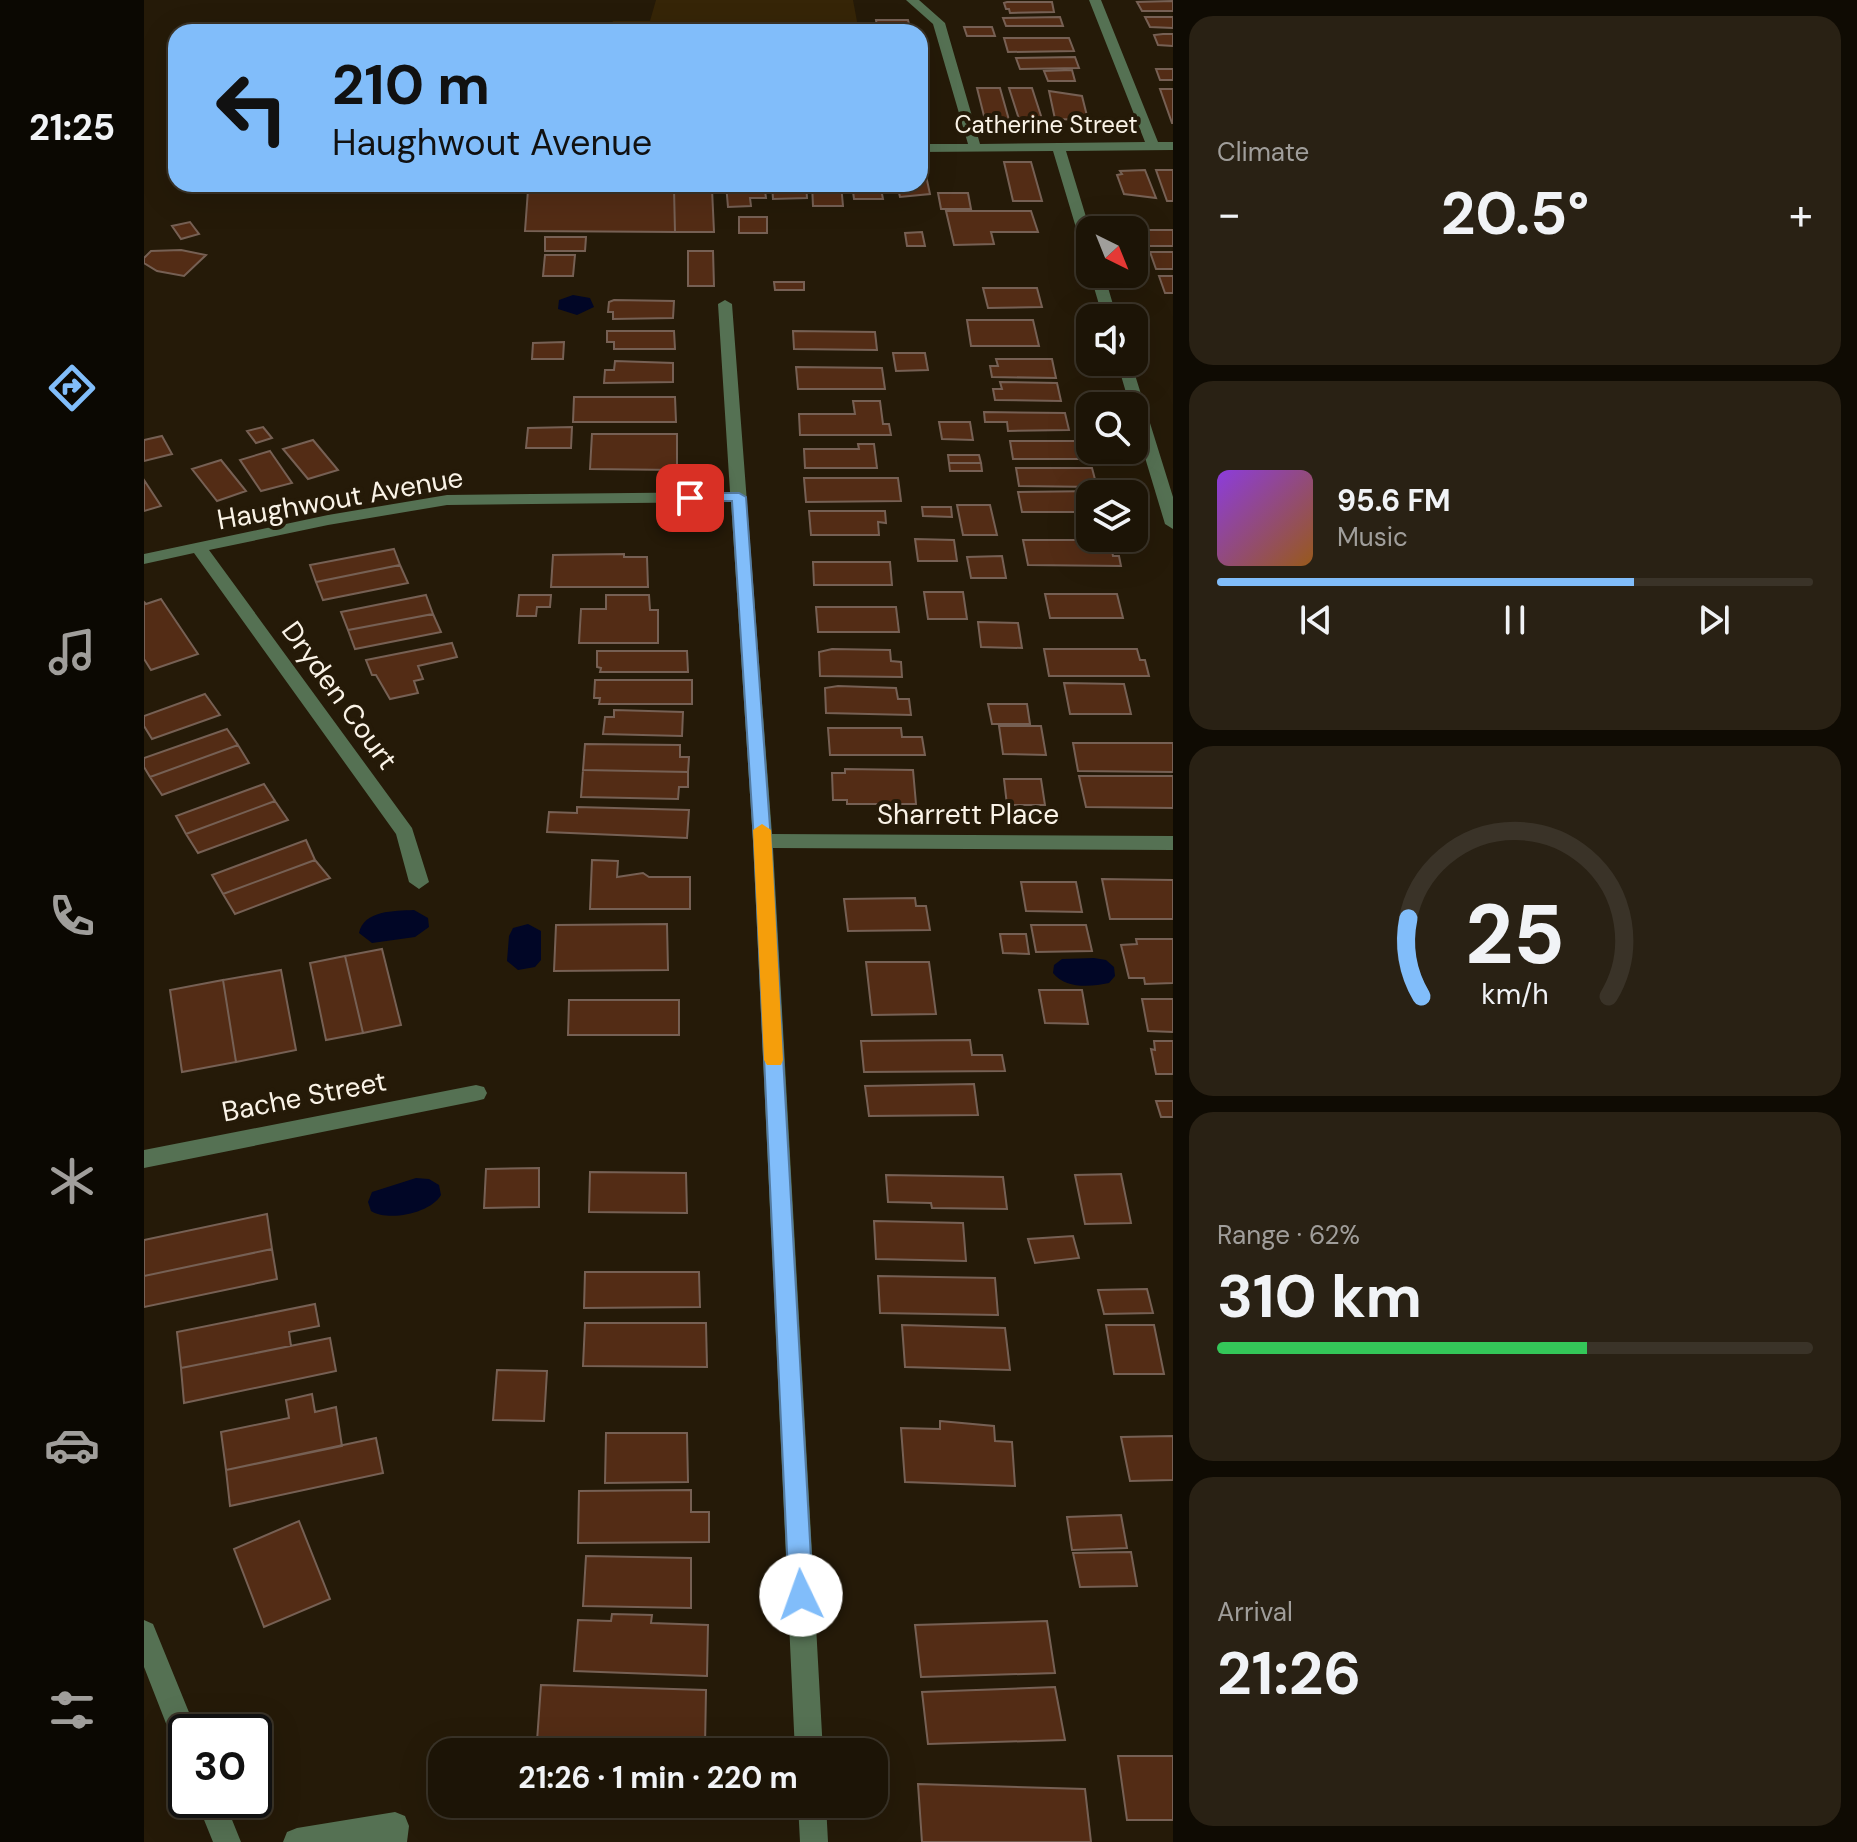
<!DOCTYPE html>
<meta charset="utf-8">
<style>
body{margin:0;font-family:"DM Sans",sans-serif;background:#292114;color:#f1f3f6;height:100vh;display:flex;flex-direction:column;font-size:30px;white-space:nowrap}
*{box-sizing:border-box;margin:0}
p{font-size:26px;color:#a09e9b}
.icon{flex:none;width:44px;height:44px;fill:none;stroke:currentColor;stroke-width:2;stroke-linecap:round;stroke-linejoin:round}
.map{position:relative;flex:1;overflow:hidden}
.side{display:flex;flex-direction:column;gap:16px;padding:16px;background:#0f0b03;width:684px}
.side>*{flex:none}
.guide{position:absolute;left:24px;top:24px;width:760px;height:168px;border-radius:24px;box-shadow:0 8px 32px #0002,0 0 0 2px #3a3328;background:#81bdfa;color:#111;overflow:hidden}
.needle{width:52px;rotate:137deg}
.tools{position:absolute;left:932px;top:216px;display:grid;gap:16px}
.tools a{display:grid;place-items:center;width:72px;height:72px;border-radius:16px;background:#1c1406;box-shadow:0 8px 32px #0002,0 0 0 2px #3a3328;font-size:40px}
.speed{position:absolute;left:24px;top:1714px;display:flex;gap:16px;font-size:40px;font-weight:700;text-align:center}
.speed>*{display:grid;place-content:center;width:104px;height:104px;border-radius:50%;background:#1c1406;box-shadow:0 8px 32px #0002,0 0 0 2px #3a3328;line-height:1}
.speed .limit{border:4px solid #111;border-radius:12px;background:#fff;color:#111}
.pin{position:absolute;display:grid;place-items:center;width:68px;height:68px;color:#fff;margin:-34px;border-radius:16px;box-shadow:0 4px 12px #0006}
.me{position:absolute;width:88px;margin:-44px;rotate:357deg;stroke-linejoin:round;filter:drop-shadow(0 0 6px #0008)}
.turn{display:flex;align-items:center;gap:28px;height:168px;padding:0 32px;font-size:36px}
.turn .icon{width:104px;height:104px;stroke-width:2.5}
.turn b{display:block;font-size:56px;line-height:68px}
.big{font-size:60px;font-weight:700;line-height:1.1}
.side .tile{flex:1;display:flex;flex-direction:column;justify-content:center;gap:12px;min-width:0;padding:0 28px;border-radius:24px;background:#292114}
.side .dial{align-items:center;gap:0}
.dial svg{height:208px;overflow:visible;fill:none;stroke:#3a3328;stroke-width:7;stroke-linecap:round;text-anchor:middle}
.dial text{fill:#f1f3f6;stroke:none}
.song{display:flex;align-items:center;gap:24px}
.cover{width:96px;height:96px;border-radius:12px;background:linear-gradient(135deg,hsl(270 70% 55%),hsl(30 70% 35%))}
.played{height:8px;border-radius:4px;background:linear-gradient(90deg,#81bdfa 70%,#3a3328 70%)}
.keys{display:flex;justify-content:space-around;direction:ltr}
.heat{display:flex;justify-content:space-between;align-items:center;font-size:44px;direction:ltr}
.charge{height:12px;border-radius:6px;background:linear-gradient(90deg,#34c759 62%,#3a3328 0)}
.trip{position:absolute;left:284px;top:1738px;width:460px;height:80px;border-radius:24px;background:#1c1406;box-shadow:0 8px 32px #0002,0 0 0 2px #3a3328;font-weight:700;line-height:80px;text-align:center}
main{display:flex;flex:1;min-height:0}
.menu{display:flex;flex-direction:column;width:144px;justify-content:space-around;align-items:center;background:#0b0802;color:#a09e9b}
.menu .icon{width:56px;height:56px}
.menu .on{color:#81bdfa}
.menu b{font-size:36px;color:#f1f3f6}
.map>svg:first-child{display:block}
.green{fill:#362507}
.water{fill:#010626}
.building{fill:#532c15;stroke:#766054;stroke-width:2}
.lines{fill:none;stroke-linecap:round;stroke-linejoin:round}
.minor{fill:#557153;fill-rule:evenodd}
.route{fill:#81bdfa;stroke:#547ba2;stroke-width:2}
.slow{fill:#f59e0b}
.labels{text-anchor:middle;stroke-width:8;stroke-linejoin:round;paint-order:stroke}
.far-street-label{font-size:24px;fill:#faf3e7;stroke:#251a08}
.street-label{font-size:28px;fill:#faf3e7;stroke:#251a08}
</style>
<main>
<nav class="menu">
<b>21:25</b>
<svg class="icon on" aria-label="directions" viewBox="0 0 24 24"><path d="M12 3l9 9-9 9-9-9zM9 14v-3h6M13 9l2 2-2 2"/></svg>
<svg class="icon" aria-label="music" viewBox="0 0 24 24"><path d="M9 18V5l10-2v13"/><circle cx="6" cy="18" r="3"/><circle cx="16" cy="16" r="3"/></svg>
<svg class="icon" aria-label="phone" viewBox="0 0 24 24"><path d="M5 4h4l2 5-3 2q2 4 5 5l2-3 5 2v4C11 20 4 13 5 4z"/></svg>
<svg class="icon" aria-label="climate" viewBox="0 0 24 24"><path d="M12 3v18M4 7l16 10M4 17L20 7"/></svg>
<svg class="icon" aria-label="car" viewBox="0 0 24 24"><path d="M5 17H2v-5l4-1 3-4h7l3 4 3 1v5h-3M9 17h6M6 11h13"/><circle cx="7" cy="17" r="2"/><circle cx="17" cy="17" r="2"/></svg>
<svg class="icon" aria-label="filters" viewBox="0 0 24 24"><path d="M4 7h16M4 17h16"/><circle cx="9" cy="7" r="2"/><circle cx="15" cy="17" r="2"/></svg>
</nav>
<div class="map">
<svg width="1029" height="1842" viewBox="0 0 1029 1842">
<rect width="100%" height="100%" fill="#251a08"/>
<path class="green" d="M512 0H709L715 32 477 26 473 32H462L469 21H506Z"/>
<path class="water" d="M429 295 446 298 450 307 433 315 414 309 415 300Z
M270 910 284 918 285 927 271 937 228 943 215 933C220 910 250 911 270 910Z
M384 924 397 931V960L391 967 374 970 363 961 365 936 369 928Z
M950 958 962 960 970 967 971 976 965 983C947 987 921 989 909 973L910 965 918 959Z
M272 1178 285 1179 295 1185 297 1195C287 1213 245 1222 227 1211L224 1202 228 1192Z"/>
<path class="building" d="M1029 1V11H998L993 2Z
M863 2H908L910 12 866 13 865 9H862L860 3Z
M916 17 919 26H862L859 18Z
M1001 17H1029V28L1006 27Z
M732 20H764L767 32H734Z
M820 27H848L851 36H823Z
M1019 34H1029V46L1014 45 1010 35Z
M860 38H925L930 51 864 52Z
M931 57 935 68 876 69 872 58Z
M1012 69H1029V80H1016Z
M928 70 931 81H904L900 71Z
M833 88H856L865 120H841Z
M865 88H888L898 119H875Z
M1016 89H1029V123H1028Z
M905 91 938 96 944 120 911 119Z
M860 162H887L898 201H869Z
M1001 170 1012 198 980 194 973 175 978 174 976 171Z
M1012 170H1029V201H1023Z
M776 171H781L786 194 756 197 753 184H776Z
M582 184H620L622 198H606L607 206 584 207Z
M628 184H662L663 198 629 199Z
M668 184H697L699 206H669Z
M708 184H736L739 199H710Z
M530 189 531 232 381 231 384 190Z
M530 189H568L570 232H531Z
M794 193H824L827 209H797Z
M802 211H887L894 232H847L850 244 810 245Z
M595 217H623V233H595Z
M46 222 55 234 37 239 28 226Z
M998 230H1029V246H1004Z
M778 232 781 246H763L761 233Z
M401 237H442L441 251H401Z
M37 250 62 255 40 276 13 271 0 263V258L7 251Z
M544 251H569L570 286H544Z
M1006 252H1029V269H1012Z
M401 255H431L429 276H399Z
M1015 276H1029V293H1021Z
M630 282H660V290H631Z
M839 288H893L898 307 844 308Z
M470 300 530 301 529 318 469 319V312H464L465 302Z
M823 320H889L895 346H827Z
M463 331H530L531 349H470V342H463Z
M649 331 731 332 733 350 650 349Z
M420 342 419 359H388L389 343Z
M749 353H781L784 370 752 371Z
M852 359H908L912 378 848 377 846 366H854Z
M471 361 529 363V382L460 383 461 370H470Z
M652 367 738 368 741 389H654Z
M856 382 913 383 917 401 851 400 849 389H858Z
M430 397H531L532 422H429Z
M709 401H736L739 424H745L747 435H656L655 414H711Z
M840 412 921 413 925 430 864 431 863 422H841Z
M795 422H826L829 440 798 439Z
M119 427 128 438 112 443 103 431Z
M428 427 427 448H382L384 428Z
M448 434H533V470L446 469Z
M18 436 28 454 0 461V440Z
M169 440 194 470 164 479 139 449Z
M866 441H941L946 459H869Z
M714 444H730L733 468H661L660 449H715Z
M126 451 148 483 117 491 96 460Z
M804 455H835L837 463H805Z
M77 460 102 491 73 501 48 469Z
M805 463H837L838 471H806Z
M872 468H948L953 487 875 486Z
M660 478H754L757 501 662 502Z
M0 480 17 506 0 511Z
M954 491 955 494H946V512H878L874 492Z
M813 505H846L853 535H819Z
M778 507H807L808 517 779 516Z
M665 511H741L742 523 734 522 735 535H667Z
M771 539 810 540 813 561H774Z
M879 540H966L969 556H975L977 566 884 565Z
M250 549 256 565 172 582 166 565Z
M480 554V557H503L504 587H407L409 555Z
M858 556 862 578H827L823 557Z
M669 562H746L748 585H670Z
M256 565 264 583 179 600 172 582Z
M780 592H819L823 619H784Z
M901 594H973L979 618H906Z
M282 595 289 614 204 630 197 612Z
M375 595H407L406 607H393L392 616H373Z
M462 595H505L506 610H514V643H435L437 609H462Z
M17 599 54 654 7 670 0 659V602L2 604Z
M672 607H752L755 632H674Z
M289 614 297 632 211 649 204 630Z
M834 622 874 623 878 648 837 647Z
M308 643 313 657 274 666 279 679 270 681 274 693 246 699 232 675H228L222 660Z
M688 649 746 650 747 661 757 662 758 677 676 676 675 652Z
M900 649H993L996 660H1001L1005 676H905Z
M453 651H543L544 672H456L457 668 453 667Z
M451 680H548V704H455L456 698H450Z
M920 683 980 684 987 714H926Z
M694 686 752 688 754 699H765L767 715 682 713 681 688Z
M61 694 76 715 8 739 0 726V716Z
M844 704H883L886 724H848Z
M470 710 539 712 538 736 459 734 461 717H470Z
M855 726H897L902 755 859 754Z
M684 728H757L758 737H778L781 755H686Z
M83 729 94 745 6 777 0 767V758Z
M929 743H1029V772L934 771Z
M441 744 536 745V757H545L544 772 439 770Z
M94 745 105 763 18 795 6 777Z
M701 769 769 770 772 804H703V800H689L688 773H701Z
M439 770 544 772V787H535L534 799 437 797Z
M935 776H1029V808L942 807Z
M860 779H897L901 805H863Z
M120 784 131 801 42 834 32 816Z
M131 801 144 820 54 853 42 834Z
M433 807 545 810 543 838 403 832 405 812 433 813Z
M162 840 171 860 79 894 68 875Z
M171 860 186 878 91 914 79 894Z
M448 860 474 861 473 877 499 873 505 877H546V909H446Z
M958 879 1029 880V919H966Z
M877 882H932L938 912 882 911Z
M771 898 772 906H782L786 930 704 931 700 899Z
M523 924 524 970 410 971 412 925Z
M887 925H942L948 951 892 952Z
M856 934H882L885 954 859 953Z
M992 939H1029V983L1001 984 1000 978H985L977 945 993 944Z
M238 949 257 1025 219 1033 201 956Z
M201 956 219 1033 182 1040 166 963Z
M722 962H785L792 1014 728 1015Z
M137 970 152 1050 92 1062 79 980Z
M79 980 92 1062 38 1072 26 990Z
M895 990H938L944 1024 901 1023Z
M998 999H1029V1032L1004 1031Z
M425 1000H535V1035H424Z
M826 1040 828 1055H858L861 1071 720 1072 717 1041Z
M1010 1041H1029V1074H1012L1007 1049 1011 1050Z
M830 1084 834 1115 725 1116 721 1086Z
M1012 1101H1029V1117H1017Z
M395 1168V1207L340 1208 342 1169Z
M446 1172 542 1173 543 1213 445 1212Z
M977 1174 987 1223 941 1224 931 1175Z
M742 1175 859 1177 863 1209 788 1208 787 1203 744 1202Z
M123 1214 128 1249 0 1276V1240Z
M730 1221 819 1223 822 1261 732 1259Z
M929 1236 935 1258 891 1263 884 1239Z
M128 1249 133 1279 0 1307V1276Z
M441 1272H555L556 1307 440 1308Z
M734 1276 851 1278 854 1315 736 1313Z
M1003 1289 1009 1313 960 1314 954 1290Z
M171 1304 175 1326 145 1332 147 1346 37 1368 33 1332Z
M441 1323H562L563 1367 439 1366Z
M758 1325 861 1328 866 1370 761 1367Z
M962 1325H1010L1020 1374H970Z
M186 1338 192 1371 40 1403 37 1368Z
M353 1370 403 1371 400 1421 349 1420Z
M168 1394 171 1412 192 1407 198 1446 82 1470 77 1432 145 1418 142 1400Z
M796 1421 850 1426 851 1441 868 1442 871 1486 761 1482 757 1428 796 1429Z
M462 1433H543L544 1482 461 1483Z
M1029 1436V1480L986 1481 977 1437Z
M232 1438 239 1473 86 1506 82 1470Z
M547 1490V1512H565V1542L434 1543 435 1491Z
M977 1515 983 1548 928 1550 923 1517Z
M155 1521 186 1599 120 1627 90 1549Z
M987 1552 993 1586 936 1587 929 1553Z
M442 1556 547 1558V1608L439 1606Z
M468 1614 508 1615 507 1623 564 1625 563 1676 430 1671 434 1620 467 1621Z
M903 1621 911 1673 777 1677 771 1625Z
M397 1685 562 1690 561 1746 393 1741Z
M911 1687 921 1740 784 1744 778 1692Z
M974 1756H1029V1820H983Z
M774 1784 941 1789 947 1842H778Z"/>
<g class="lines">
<path class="minor" d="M762 0H775L801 23 836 144 1001 142 945 0H957L1014 142H1029V150L922 151 946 230V255L939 251 909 151 776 152V144H824L789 24Z
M946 274H960L973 318H959Z
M581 300 588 304 628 834 1029 836V850L629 848 679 1752H651L609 841 587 502 303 505 184 525 65 550 268 828 285 882 275 889 265 882 252 834 50 553 0 564V554L184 515 303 495 586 492 574 304Z
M973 362H987L1029 497V529L1021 524 990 421V406H986Z
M332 1085 340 1087 343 1093 340 1099 332 1101 0 1168V1150Z
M0 1620 9 1624 53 1732H42V1753L32 1749 0 1667Z
M52 1800H80L97 1842H69Z
M654 1804H682L684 1842H656Z
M251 1812 261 1816 265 1826 263 1842H139L143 1832 153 1828Z"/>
</g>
<path class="route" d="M546 493H595L602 497 627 841 669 1595 666 1603 657 1606 649 1603 645 1595 610 841 588 501H540V494Z"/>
<path class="slow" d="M618 824 627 830 639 1060 637 1065H623L620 1060 609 830Z"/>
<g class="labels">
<g class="far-street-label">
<text x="902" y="133">Catherine Street</text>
</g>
<g class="street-label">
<text transform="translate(196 498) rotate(-10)" y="10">Haughwout Avenue</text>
<text transform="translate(196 695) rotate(54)" y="10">Dryden Court</text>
<text x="824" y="824">Sharrett Place</text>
<text transform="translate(160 1096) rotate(-11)" y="10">Bache Street</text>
</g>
</g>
</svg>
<div class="tools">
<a><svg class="needle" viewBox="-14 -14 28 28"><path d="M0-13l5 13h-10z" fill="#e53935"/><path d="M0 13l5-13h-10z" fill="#a09e9b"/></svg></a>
<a><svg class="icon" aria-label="sound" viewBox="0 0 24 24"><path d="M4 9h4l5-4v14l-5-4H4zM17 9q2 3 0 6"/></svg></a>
<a><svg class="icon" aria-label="search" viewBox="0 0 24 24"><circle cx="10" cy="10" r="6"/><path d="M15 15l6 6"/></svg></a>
<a><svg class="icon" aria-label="layers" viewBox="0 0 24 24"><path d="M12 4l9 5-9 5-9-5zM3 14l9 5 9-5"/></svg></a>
</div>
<div class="speed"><div class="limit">30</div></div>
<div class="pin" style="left:546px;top:498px;background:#d93025"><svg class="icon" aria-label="arrive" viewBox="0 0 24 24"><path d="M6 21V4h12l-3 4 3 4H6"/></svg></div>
<svg class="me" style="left:657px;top:1595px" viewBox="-20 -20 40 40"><circle r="19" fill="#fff"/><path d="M0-13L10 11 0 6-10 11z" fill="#81bdfa"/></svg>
<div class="trip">21:26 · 1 min · 220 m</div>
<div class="guide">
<div class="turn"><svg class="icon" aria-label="left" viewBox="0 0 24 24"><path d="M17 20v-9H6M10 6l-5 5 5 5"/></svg><div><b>210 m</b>Haughwout Avenue</div></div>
</div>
</div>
<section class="side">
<div class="tile"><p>Climate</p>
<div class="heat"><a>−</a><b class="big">20.5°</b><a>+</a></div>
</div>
<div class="tile">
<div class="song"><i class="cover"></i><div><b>95.6 FM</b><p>Music</p></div></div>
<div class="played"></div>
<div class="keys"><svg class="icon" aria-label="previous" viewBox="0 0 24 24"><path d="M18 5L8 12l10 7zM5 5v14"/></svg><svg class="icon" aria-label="pause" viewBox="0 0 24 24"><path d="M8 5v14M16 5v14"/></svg><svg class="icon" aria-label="next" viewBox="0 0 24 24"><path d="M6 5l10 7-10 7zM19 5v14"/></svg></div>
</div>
<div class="tile dial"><svg viewBox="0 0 100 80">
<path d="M14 69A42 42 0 1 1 86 69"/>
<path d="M14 69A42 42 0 0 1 9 39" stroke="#81bdfa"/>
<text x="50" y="56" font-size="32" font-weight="700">25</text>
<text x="50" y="72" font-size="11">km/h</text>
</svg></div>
<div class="tile"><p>Range · 62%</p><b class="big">310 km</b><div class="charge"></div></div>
<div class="tile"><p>Arrival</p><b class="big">21:26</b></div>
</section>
</main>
